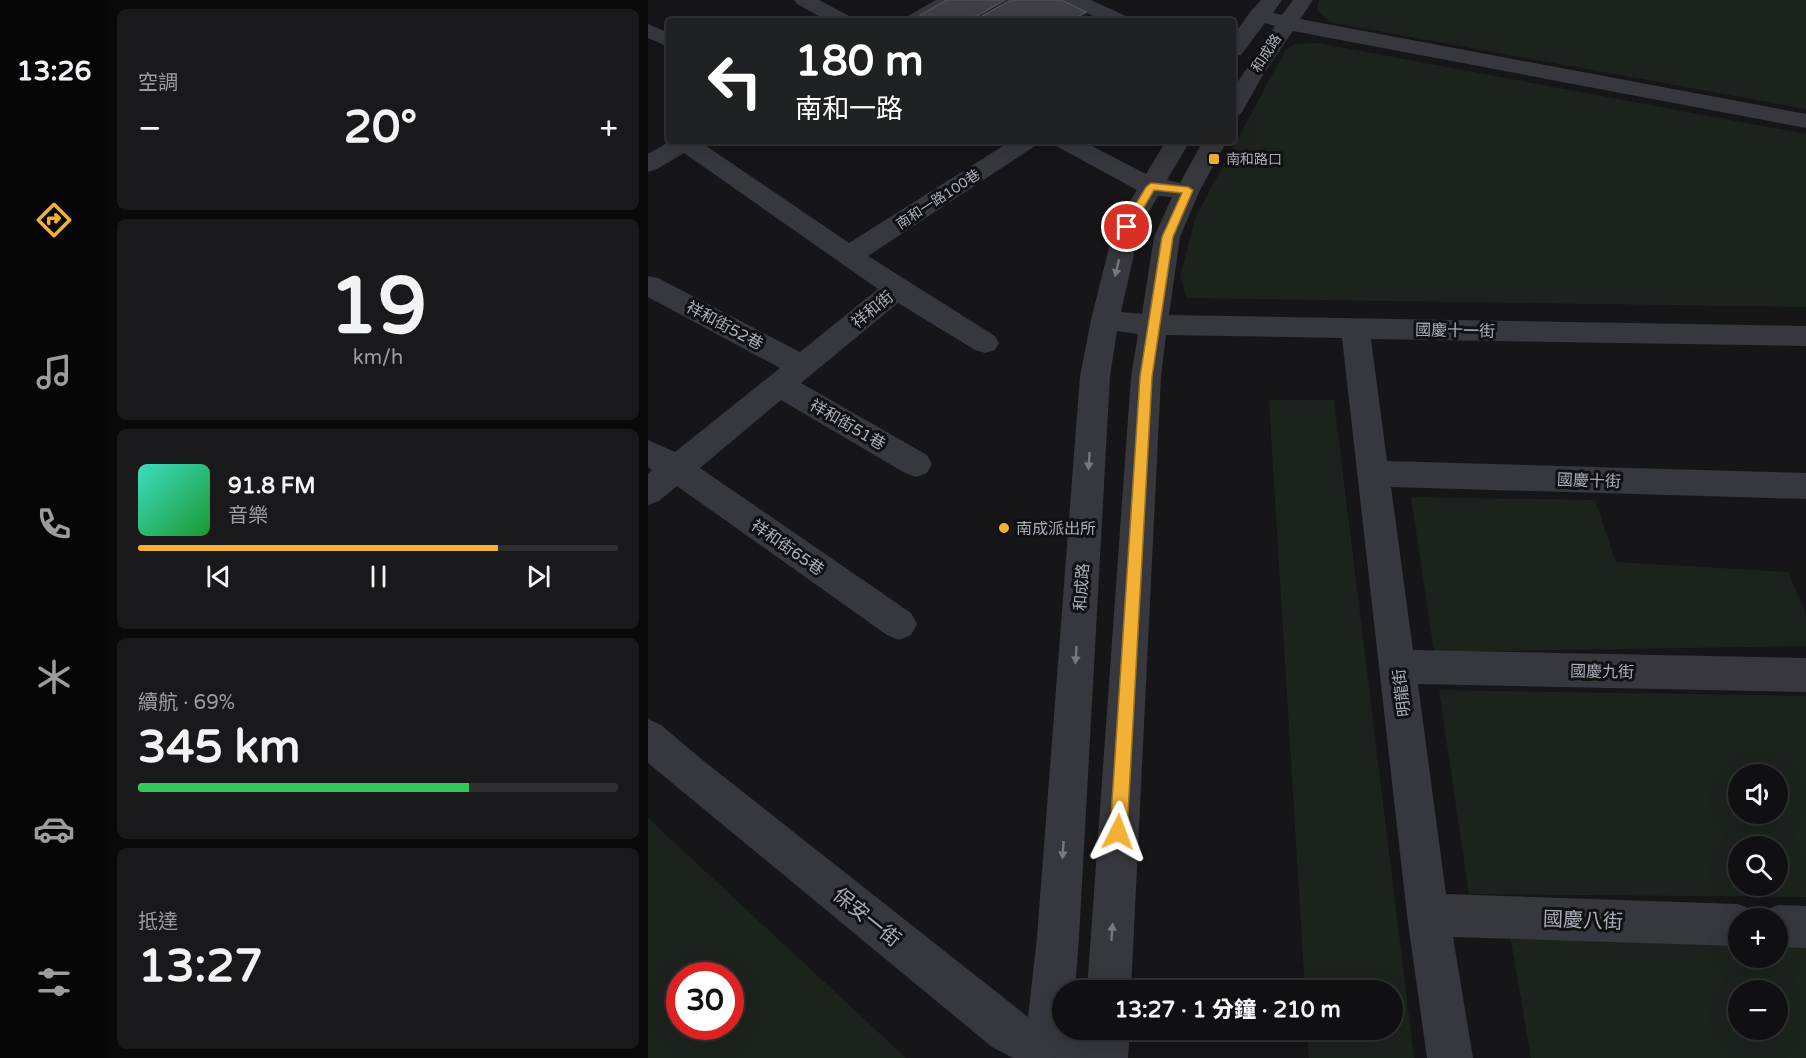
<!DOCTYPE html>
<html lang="zh-TW">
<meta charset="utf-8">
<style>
body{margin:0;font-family:"Varela Round","Noto Sans TC",sans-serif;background:#19191b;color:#f1f3f6;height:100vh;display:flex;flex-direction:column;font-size:22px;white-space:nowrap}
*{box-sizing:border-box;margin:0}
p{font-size:20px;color:#9c9d9f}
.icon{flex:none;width:33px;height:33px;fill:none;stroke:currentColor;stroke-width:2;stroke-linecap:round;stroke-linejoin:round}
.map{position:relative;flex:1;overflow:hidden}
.sheet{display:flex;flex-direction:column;gap:9px;padding:9px;background:#09090a;width:540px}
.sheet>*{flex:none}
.guide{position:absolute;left:18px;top:18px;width:570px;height:126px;border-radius:6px;box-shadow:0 6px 24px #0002,0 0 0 2px #303032;background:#202124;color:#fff;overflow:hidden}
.fabs{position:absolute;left:1080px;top:764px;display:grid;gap:12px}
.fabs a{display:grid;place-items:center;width:60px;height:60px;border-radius:50%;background:#101012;box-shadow:0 6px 24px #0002,0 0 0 2px #303032;font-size:30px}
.speed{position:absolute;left:18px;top:962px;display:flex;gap:12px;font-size:30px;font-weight:700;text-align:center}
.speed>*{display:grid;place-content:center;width:78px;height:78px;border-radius:50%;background:#101012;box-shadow:0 6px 24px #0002,0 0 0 2px #303032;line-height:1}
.speed .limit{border:9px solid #d22;background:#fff;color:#111}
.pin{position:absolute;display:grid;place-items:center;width:51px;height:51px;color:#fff;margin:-26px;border:3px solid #fff;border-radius:50%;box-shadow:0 2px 6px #0007}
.me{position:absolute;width:66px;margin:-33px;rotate:3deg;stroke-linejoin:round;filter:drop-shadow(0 0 4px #0008)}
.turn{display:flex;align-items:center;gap:21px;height:126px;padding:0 30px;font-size:27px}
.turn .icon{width:78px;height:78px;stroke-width:2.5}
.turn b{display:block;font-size:42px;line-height:51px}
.big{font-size:45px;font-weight:800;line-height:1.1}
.sheet .tile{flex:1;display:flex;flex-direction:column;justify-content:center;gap:9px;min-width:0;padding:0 21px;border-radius:9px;background:#19191b}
.sheet .dial{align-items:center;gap:0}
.dial b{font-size:78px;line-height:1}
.song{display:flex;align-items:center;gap:18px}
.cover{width:72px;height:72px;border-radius:9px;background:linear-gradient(135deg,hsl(170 70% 55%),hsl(130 70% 35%))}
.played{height:6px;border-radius:3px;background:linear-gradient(90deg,#f2b134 75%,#303032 75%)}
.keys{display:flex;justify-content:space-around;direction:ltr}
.heat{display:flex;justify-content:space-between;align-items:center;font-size:33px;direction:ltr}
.charge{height:9px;border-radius:4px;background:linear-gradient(90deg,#34c759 69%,#303032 0)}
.trip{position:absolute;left:404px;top:980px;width:351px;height:60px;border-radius:30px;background:#101012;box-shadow:0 6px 24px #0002,0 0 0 2px #303032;font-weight:800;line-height:60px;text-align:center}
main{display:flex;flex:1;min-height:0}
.menu{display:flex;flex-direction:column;width:108px;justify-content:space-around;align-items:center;background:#060607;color:#9c9d9f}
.menu .icon{width:42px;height:42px}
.menu .active{color:#f2b134}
.menu b{font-size:27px;color:#f1f3f6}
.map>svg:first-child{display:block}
.green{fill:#1c231d;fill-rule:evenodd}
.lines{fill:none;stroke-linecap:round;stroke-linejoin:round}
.minor{fill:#37383d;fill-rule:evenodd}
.shaded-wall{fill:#212124}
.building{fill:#3f3f44;stroke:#4f5156;stroke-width:1.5}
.oneway{fill:#757881}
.route{fill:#f2b134;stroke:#9d7322;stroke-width:1.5}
.poi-dot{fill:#f2b134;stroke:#111113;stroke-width:2}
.labels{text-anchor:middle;stroke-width:6;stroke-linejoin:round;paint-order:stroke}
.far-street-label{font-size:14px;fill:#a8adb8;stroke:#111113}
.far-poi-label{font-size:14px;fill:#a8adb8;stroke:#111113;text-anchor:start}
.street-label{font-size:16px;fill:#a8adb8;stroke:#111113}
.poi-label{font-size:16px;fill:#a8adb8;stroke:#111113;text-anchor:start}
.near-street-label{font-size:20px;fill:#a8adb8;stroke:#111113}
</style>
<main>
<nav class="menu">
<b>13:26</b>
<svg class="icon active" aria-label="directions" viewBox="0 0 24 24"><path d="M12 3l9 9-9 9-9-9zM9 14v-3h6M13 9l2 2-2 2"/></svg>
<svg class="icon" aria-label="music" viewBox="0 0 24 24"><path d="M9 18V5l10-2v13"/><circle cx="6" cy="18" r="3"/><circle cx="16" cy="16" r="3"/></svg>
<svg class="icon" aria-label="phone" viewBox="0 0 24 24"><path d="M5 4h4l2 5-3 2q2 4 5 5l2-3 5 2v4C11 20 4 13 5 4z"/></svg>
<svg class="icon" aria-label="climate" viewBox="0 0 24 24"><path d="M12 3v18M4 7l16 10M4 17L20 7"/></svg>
<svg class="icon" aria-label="car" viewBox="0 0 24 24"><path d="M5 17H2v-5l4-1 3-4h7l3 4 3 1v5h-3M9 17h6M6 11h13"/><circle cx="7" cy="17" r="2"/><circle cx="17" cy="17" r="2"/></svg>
<svg class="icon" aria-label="filters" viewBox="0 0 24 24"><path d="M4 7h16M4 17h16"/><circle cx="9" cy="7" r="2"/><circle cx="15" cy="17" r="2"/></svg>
</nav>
<section class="sheet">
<div class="tile"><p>空調</p>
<div class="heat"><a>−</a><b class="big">20°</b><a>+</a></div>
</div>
<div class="tile dial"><b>19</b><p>km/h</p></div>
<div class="tile">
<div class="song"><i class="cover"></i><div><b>91.8 FM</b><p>音樂</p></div></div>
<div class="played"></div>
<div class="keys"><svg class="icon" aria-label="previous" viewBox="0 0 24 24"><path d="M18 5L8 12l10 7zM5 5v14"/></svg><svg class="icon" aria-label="pause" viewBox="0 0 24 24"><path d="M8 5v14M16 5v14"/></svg><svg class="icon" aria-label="next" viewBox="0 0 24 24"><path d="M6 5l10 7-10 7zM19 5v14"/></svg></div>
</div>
<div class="tile"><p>續航 · 69%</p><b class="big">345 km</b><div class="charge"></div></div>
<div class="tile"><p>抵達</p><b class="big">13:27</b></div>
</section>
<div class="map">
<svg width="1158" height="1058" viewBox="0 0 1158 1058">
<rect width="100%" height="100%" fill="#161618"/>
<path class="green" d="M671 0H1158V109L681 22 669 10Z
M670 43 1158 134V307L539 298 532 276 548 216 637 51 646 44Z
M621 400H686L766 1058H661L659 1029H744V990H657Z
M763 497 947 500 968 562 1140 572 1158 614V646L786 652Z
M791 690 1158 696V897L821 894ZM1090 774H1130V813H1090ZM1090 846H1130V885H1090Z
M0 818 258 1058H0ZM32 975H82V1026H32Z
M862 935 1090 943V957H1130V944L1158 945V1058H883ZM1090 990H1130V1029H1090Z"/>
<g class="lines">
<path class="minor" d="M146 0H171L203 17 206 21H180L149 4Z
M288 0H313L310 4 280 21H255L258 17Z
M416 0H443L480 17 483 21H456L419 4Z
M613 0H634L625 13 634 15 645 0H665L652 19 1158 114V128L645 31 616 73 593 114 585 116V89L627 26 617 23 593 55 585 56V36L603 11Z
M0 24 21 33V47L0 38Z
M22 141H51L201 243 363 141H391L387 146 220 256 347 336 351 343 347 350 337 353 327 350 250 303 153 383 279 455 284 464 279 473 268 477 257 473 133 400 52 468 263 613 269 624 263 635 251 640 239 635 29 486 11 501 0 505V474L4 470 0 467V440L27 452 132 368 0 297V276L10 278 152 352 230 289 36 153 9 169 0 172V154Z
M404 141H434L498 174 518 141H542L519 180 532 183 555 141H579L552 190 532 237 521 315 1158 326V346L723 339 739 461 1158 473V499L743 487 765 650 1158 658V692L770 684 798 894 1090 904 1105 910 1108 918H1090V946L805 937 825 1058H779L759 915 694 338 518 335 513 377 483 990H439L483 377 490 334 469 331 462 376 431 937 427 990H414V1029L436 1033V1029H482L480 1058H365L344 1047 0 763V719L13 725 52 758 380 1017 389 937 432 376 443 320 466 227 489 190 408 146ZM510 196 524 197 506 237 494 314 473 312 492 227Z
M1130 905 1158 906V948L1130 947V918H1112L1115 911Z"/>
</g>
<path class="shaded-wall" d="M357 0H392L358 21H320Z
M438 12 440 21H422Z"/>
<path class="building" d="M299 0H357L320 21H272L270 20 271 16Z
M363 0H413L438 12 422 21H325Z"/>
<defs><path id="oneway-solid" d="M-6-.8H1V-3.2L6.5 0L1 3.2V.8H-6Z" transform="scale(1.5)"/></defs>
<g class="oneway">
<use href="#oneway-solid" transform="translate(469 268) rotate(103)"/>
<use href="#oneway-solid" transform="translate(441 461) rotate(94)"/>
<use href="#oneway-solid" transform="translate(428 655) rotate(94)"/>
<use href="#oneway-solid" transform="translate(415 850) rotate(94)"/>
<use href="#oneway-solid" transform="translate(464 932) rotate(-86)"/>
</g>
<path class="route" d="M503 183 540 187 545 190 525 237 504 377 479 832 476 838 470 840 465 838 462 832 492 377 514 237 534 193 506 190 483 229H475L474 227 498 187Z"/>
<g class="poi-dot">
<rect x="560" y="153" width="12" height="12" rx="3"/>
<circle cx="356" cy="528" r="6"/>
</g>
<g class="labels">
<g class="far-street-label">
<text transform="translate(618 53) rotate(-57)" y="5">和成路</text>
<text transform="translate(290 199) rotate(-33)" y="5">南和一路100巷</text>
</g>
<g class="far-poi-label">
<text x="578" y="164">南和路口</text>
</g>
<g class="street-label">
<text transform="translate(224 309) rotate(-39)" y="6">祥和街</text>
<text transform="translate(77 325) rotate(28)" y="6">祥和街52巷</text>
<text transform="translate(807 330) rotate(1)" y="6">國慶十一街</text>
<text transform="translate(200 424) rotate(30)" y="6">祥和街51巷</text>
<text transform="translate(941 480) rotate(2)" y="6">國慶十街</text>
<text transform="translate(140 547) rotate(35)" y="6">祥和街65巷</text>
<text transform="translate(433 587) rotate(-86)" y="6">和成路</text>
<text transform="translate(954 671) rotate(1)" y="6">國慶九街</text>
<text transform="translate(753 693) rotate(-97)" y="6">明龍街</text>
</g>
<g class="poi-label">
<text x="368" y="534">南成派出所</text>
</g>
<g class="near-street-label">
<text transform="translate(219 917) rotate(39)" y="7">保安一街</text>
<text transform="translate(935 920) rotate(2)" y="7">國慶八街</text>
</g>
</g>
</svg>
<div class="fabs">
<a><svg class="icon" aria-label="sound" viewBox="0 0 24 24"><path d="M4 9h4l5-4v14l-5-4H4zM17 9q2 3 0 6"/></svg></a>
<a><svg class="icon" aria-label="search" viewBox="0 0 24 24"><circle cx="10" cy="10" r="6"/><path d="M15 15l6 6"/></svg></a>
<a>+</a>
<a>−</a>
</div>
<div class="speed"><div class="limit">30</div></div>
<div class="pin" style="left:479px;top:227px;background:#d93025"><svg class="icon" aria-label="arrive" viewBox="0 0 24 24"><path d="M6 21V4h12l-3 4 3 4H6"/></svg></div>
<svg class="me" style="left:470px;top:832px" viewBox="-20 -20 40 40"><path d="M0-17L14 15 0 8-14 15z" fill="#f2b134" stroke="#fff" stroke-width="4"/></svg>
<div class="trip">13:27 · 1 分鐘 · 210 m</div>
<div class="guide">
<div class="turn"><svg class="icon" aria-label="left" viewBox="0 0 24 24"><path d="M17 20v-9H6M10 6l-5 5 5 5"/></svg><div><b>180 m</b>南和一路</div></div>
</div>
</div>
</main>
